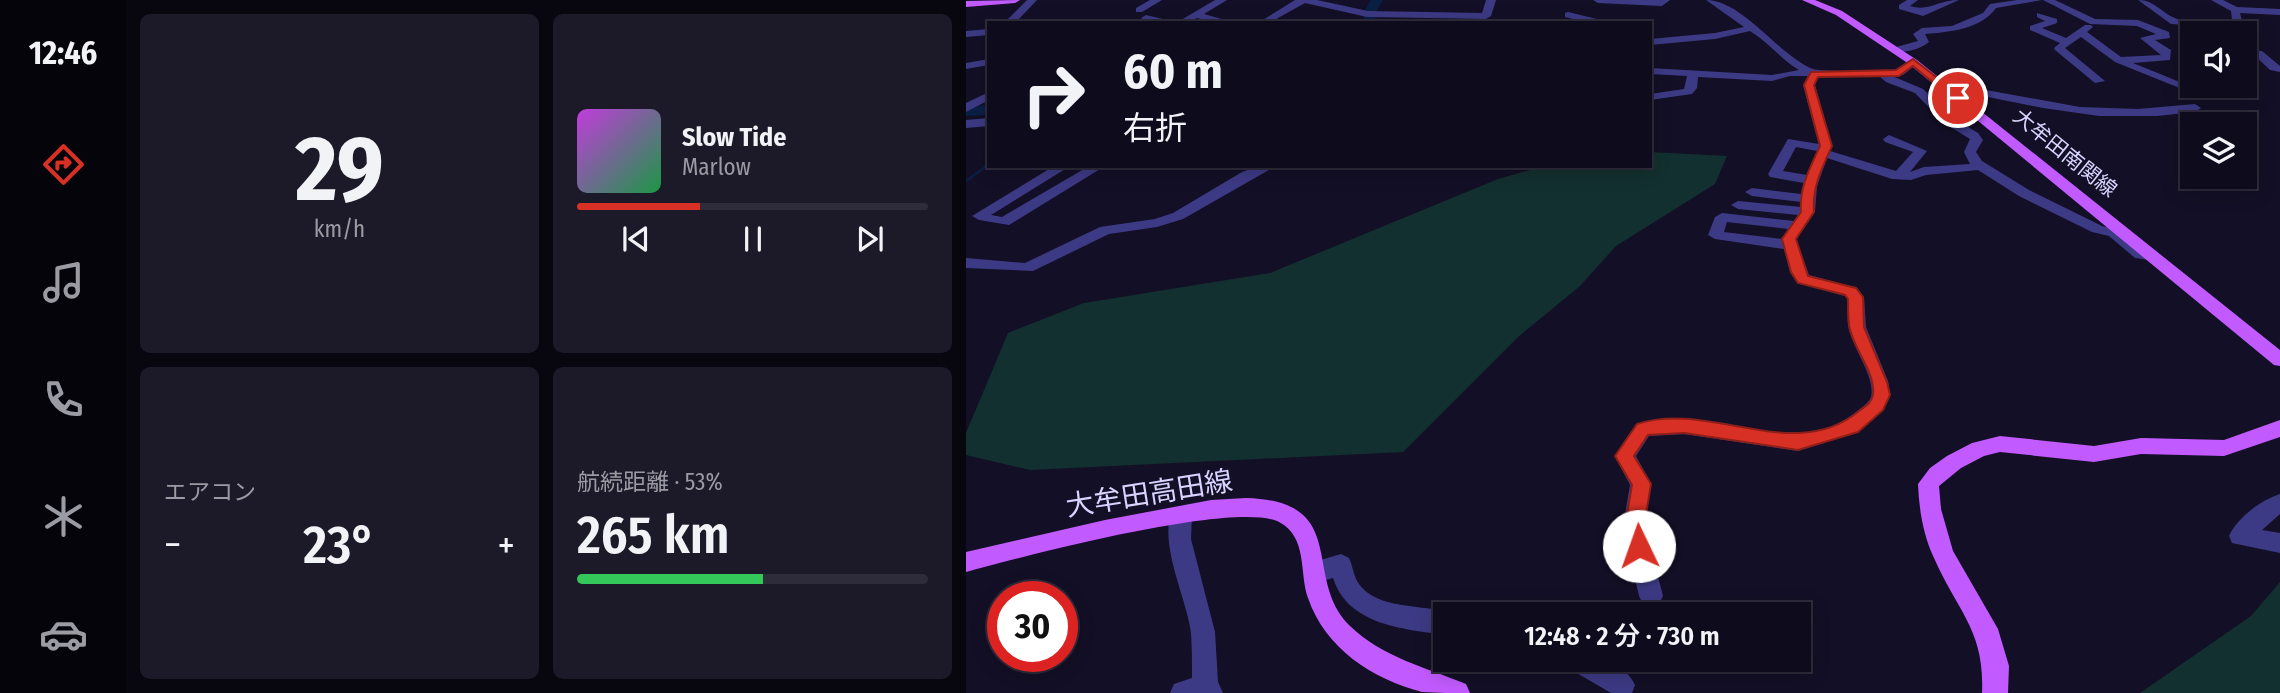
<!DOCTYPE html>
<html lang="ja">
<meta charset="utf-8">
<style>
body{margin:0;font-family:"Fira Sans Condensed","Noto Sans JP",sans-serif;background:#1c1929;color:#f1f3f6;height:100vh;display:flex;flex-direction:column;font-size:26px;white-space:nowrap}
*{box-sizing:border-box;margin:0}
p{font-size:23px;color:#9b9ba3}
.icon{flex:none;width:38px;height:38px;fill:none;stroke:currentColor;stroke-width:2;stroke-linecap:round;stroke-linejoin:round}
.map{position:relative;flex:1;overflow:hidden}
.side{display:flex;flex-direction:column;gap:14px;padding:14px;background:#08060f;width:840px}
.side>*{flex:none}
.guide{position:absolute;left:21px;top:21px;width:665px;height:147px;border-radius:0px;box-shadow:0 4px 18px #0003,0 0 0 2px #2e2b3b;background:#0e0b1c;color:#f1f3f6;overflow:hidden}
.tools{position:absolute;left:1214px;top:21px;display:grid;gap:14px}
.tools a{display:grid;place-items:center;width:77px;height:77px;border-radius:0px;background:#0e0b1c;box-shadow:0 4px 18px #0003,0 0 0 2px #2e2b3b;font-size:35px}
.speed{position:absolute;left:21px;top:581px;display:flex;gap:14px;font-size:35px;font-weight:700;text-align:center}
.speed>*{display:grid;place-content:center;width:91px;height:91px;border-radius:50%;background:#0e0b1c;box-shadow:0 4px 18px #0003,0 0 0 2px #2e2b3b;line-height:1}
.speed .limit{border:10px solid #d22;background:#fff;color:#111}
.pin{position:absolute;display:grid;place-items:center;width:60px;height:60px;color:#fff;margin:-30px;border:4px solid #fff;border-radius:50%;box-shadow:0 2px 7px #0007}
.me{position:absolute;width:77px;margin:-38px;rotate:357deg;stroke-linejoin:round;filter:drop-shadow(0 0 5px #0008)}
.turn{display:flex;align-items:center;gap:24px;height:147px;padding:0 21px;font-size:32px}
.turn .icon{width:91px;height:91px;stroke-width:2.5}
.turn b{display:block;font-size:49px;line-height:60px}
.big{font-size:52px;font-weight:600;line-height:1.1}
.side .widget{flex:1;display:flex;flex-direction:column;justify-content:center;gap:10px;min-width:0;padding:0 24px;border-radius:10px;background:#1c1929}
.side .dial{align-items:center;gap:0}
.dial b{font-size:91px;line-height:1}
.song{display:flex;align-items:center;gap:21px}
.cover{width:84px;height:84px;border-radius:10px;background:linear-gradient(135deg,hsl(290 70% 55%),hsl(140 70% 35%))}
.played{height:7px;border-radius:4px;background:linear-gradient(90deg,#d93025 35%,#2e2b3b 35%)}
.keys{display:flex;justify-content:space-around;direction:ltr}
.heat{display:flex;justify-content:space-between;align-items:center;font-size:38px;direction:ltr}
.charge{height:10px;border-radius:5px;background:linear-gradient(90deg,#34c759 53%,#2e2b3b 0)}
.side .tiles{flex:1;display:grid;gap:14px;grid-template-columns:repeat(2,1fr)}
.trip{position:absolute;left:467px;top:602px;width:378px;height:70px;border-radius:0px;background:#0e0b1c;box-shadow:0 4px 18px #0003,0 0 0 2px #2e2b3b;font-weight:600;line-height:70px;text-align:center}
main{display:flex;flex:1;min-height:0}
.dock{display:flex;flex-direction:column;width:126px;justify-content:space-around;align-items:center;background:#06040b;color:#9b9ba3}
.dock .icon{width:49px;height:49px}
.dock .selected{color:#d93025}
.dock b{font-size:32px;color:#f1f3f6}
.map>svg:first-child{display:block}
.green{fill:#12302f}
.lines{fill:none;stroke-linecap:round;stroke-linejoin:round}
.stream{stroke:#0a1f44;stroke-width:2.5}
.river{fill:#0a1f44;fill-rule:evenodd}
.minor{fill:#3d3a85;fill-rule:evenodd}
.major{fill:#c25bff;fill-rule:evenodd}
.route{fill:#d93025;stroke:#8d1f18;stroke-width:2}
.labels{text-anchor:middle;stroke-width:7;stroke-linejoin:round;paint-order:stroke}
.far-street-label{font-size:21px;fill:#d9d4ff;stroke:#130f26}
.near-street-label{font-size:28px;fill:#d9d4ff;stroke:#130f26}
</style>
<main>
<nav class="dock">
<b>12:46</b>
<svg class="icon selected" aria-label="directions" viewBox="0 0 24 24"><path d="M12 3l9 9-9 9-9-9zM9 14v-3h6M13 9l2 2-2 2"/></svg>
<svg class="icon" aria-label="music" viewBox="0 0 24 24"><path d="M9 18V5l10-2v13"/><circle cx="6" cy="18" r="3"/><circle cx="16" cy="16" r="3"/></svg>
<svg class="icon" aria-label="phone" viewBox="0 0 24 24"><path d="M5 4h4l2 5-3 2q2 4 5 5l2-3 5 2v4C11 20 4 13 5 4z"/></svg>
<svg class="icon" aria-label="climate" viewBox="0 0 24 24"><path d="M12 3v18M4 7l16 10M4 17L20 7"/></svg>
<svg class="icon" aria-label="car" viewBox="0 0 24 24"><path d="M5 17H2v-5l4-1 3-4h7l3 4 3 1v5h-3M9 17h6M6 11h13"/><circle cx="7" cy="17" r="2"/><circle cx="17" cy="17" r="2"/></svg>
</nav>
<section class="side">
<div class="tiles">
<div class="widget dial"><b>29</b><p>km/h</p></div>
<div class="widget">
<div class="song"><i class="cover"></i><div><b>Slow Tide</b><p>Marlow</p></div></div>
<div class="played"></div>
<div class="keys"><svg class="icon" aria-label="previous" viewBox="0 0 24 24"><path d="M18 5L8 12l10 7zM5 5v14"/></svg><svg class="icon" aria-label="pause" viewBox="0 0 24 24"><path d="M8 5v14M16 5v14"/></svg><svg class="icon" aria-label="next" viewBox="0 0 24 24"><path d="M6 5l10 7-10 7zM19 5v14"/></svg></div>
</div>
<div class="widget"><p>エアコン</p>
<div class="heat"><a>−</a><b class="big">23°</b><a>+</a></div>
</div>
<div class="widget"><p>航続距離 · 53%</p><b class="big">265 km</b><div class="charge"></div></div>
</div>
</section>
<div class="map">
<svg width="1314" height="693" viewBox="0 0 1314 693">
<rect width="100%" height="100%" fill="#130f26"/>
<path class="green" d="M684 152 761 156 749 184 650 246 614 286 552 337 437 452 64 470 0 455V433L42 333 118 303 304 273 532 179 578 166H684Z
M1314 582V693H1174L1285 616Z"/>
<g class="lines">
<path class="stream" d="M0 181 23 164"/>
<path class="river" d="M405 0H417L409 13 410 23H398L397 13Z
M23 105V115L0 116V106Z"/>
<path class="minor" d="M61 0H71L49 23H38Z
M184 0H196L176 12H170V8Z
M249 0H261L238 14 270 23H252L231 18 222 23H210Z
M329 0H351L402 11 516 13 520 0H530L525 16 520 19 401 17 339 3 303 23H292Z
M627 0H704L696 6 632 3Z
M740 0C777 0 814 57 847 69 857 72 916 71 927 70 937 68 940 59 951 60V64L937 75 926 76 957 89 986 117 1012 133 1017 140 1010 152 1016 161 1063 190 1136 226 1153 230 1178 250 1188 252 1191 255 1183 260 1169 258 1143 236 1126 232 1053 196 1012 170 960 175 945 180 926 179 861 158 851 186 849 212 830 239 843 275 891 288 898 297 900 327 922 381 924 395 918 410 892 432 832 451 718 434 683 436 670 456 685 484 679 526 697 596 693 604 685 607 677 604 673 596 657 526 664 485 649 456 670 424C742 400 826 465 890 412 895 408 903 403 905 397 910 377 885 346 882 325 881 317 882 307 882 298L879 296 831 283 824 272 818 249 749 239 742 235 749 217 756 213 828 221 832 215 772 209 765 205 772 201 835 207V202L786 196 779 192 786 188 835 194 838 183 804 177 802 174 822 139 853 144 837 85 842 76H824L806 81 732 77 731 88 726 94 684 100V94L718 89 721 76 684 74V68L806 75 833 70C815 59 802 42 784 31L749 39 684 45V39L749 33 778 27ZM852 76H913L920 82 949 93 978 123 1004 139 998 152 1004 164 958 167 944 172 961 151 923 135 917 139 919 142 947 152 930 171 864 151 866 146 849 85ZM830 147 851 151 841 175 817 171ZM761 222 822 229 816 239 758 232Z
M941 0H952L944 6C964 12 971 0 993 0L957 16 933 9V5Z
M1051 0H1076L1030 8C1015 29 984 32 959 34L963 42C954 50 933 55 923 49L952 41 947 34 956 28 986 26 1017 13 1024 4Z
M1077 0H1089L1129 19 1172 20 1203 32 1204 38 1189 40 1205 50 1204 60 1167 63 1236 91 1226 93 1149 62 1115 37 1099 48 1139 81 1129 83 1089 50 1088 48 1094 43 1064 30V26L1079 21 1071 17V13L1091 19V23L1076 28 1100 38 1119 25H1125L1127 27 1121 32 1155 57 1195 55 1174 38 1190 34 1171 26 1124 24Z
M1172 0C1189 0 1195 13 1209 18 1225 25 1224 16 1240 33H1229L1220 25 1205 24Z
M1245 0H1257L1271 7 1314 9V15L1274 13 1276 21 1270 27 1248 29V25L1266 20 1265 11Z
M602 12 639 21 641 23H623L599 17V13Z
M180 15 205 21 207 23 177 20 175 18Z
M23 29V35L0 37V31Z
M1288 51H1296L1314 66V72L1304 70 1288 55Z
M23 59V65L0 69V63Z
M976 82 1114 107 1172 109 1229 104 1235 108 1229 112 1191 116H1133L1077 108 972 87 970 85Z
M23 92V100L0 112V103Z
M23 118V126L0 128V120Z
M88 166H104L25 215 36 217 123 166H139L43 225 13 220 6 216Z
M292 166H310L217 219 191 227 143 234 67 271 0 268V258L59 263 134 227 189 219 207 213 276 172Z
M1314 494V514L1296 530 1314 533V553L1266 543 1263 536C1271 518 1295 500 1314 494Z
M215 506 223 508 226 515 225 539 249 632 252 682 257 693H204L208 684 226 678C226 663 226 648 225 633 221 598 191 542 207 508Z
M375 554 383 558C386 564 387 572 390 579 407 612 459 603 488 614H480V635C437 629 382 625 367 578L349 583 341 580 338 572 341 564Z
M600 660C624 659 658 659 669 685L666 693H645L604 669Z"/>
<path class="major" d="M54 0 49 3 0 7V1Z
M836 0H849L876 11 951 60 1314 350V366L1308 365 943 64 870 15Z
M1314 420V437L1258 456 1175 454 1128 462 1034 452 1018 456 995 468 973 486 975 509 987 551 1032 629 1043 666 1042 693H1016C1019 630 991 611 968 558 957 535 953 509 952 484L964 468 981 456 1006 443 1034 436 1128 446 1175 438 1258 440Z
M280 498C386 501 335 578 384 626 416 657 461 668 500 684L504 693C489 693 470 693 456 692 406 679 359 648 342 598 333 573 342 537 313 522 269 500 55 557 0 572V552L139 520 245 500Z"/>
</g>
<path class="route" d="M947 59 995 96V100H988L947 66 933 76 852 77 848 85 866 146C856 168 846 187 848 212L830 239 842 276 890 288 897 297 898 327 921 382 924 395 917 410 892 432 832 450 718 433 682 435 668 456 685 484 678 526 683 546 680 552 673 555 666 552 659 526 666 485 649 456 671 424C743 400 828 465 893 411 898 407 906 403 907 395 910 372 886 348 883 325 882 317 882 307 882 299L879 295 832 283 825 272 816 239 835 212C833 187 844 168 854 146L838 85 845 72 930 70Z"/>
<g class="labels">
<g class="far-street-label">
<text transform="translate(1099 153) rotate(39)" y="7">大牟田南関線</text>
</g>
<g class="near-street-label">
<text transform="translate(183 493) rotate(-9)" y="10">大牟田高田線</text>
</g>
</g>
</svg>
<div class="tools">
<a><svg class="icon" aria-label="sound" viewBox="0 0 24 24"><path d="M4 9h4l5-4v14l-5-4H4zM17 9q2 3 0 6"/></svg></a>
<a><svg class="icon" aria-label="layers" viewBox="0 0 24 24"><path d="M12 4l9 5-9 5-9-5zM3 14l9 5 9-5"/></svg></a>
</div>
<div class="speed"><div class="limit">30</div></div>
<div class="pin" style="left:992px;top:98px;background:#d93025"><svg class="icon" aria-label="arrive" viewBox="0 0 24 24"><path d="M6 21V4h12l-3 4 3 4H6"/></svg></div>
<svg class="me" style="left:673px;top:546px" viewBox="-20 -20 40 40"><circle r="19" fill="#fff"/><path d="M0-13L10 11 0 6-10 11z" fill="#d93025"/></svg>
<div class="trip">12:48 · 2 分 · 730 m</div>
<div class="guide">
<div class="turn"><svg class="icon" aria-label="right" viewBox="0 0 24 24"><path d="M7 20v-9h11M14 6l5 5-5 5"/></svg><div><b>60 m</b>右折</div></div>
</div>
</div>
</main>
